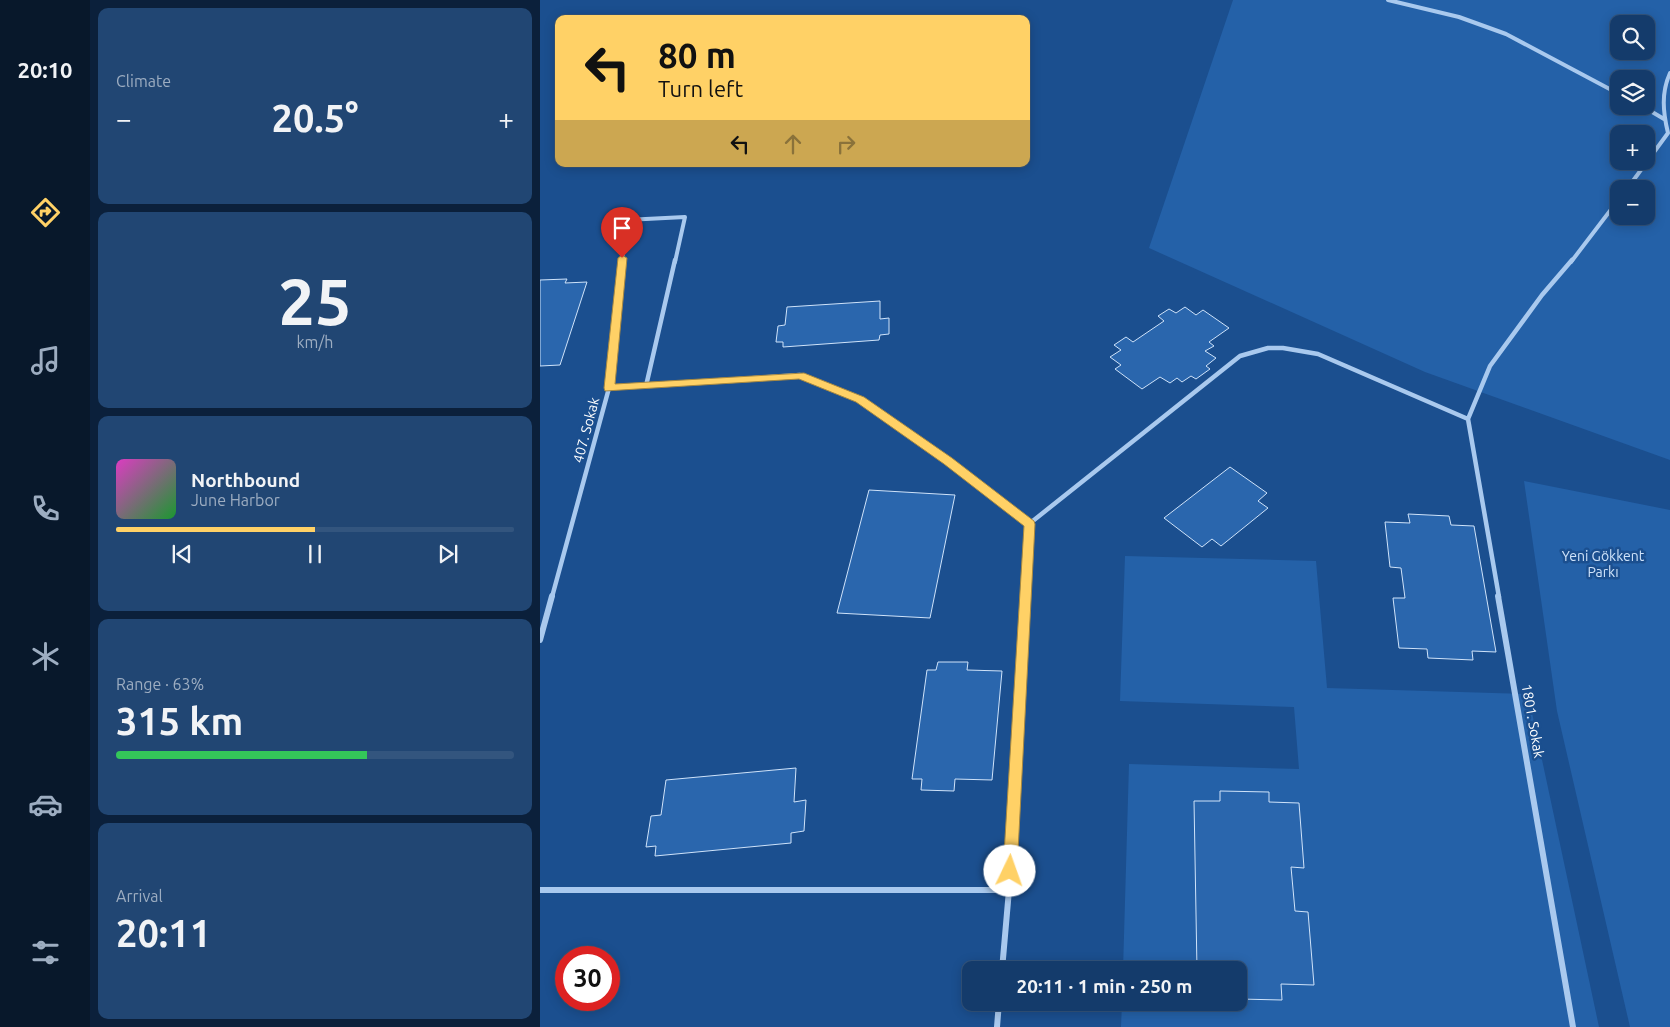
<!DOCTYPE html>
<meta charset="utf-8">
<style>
body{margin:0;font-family:Ubuntu,sans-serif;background:#214673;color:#f1f3f6;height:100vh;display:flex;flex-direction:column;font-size:19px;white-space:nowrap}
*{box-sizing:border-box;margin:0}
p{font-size:16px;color:#9dadc1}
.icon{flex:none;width:28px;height:28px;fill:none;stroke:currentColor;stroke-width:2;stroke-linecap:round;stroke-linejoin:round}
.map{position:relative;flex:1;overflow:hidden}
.sheet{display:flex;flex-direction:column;gap:8px;padding:8px;background:#0b203b;width:450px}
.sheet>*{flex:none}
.guide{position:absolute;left:15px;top:15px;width:475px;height:152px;border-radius:10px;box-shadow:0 2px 12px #0003,0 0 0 1px #33557e;background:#ffd166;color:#111;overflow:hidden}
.tools{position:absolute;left:1070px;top:15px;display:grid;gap:10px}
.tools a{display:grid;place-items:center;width:45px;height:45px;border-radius:10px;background:#143b6b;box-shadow:0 2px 12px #0003,0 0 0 1px #33557e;font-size:25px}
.speed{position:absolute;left:15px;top:946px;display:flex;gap:10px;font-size:25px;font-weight:700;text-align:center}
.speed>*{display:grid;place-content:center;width:65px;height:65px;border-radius:50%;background:#143b6b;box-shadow:0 2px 12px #0003,0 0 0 1px #33557e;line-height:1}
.speed .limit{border:8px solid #d22;background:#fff;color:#111}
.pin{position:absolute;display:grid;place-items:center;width:42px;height:42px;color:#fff;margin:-51px -21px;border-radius:50% 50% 50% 0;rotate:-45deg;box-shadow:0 0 5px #0007}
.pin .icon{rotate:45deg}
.me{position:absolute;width:55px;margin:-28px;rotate:3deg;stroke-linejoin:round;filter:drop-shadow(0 0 4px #0008)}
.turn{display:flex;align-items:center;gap:18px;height:105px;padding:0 20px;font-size:22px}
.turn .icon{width:65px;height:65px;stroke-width:2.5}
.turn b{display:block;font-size:35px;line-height:42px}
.lanes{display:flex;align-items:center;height:48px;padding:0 20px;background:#0003;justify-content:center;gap:25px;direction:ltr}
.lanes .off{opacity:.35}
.big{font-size:38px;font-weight:700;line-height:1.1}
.sheet .card{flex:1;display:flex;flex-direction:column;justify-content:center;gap:8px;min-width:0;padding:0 18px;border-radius:10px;background:#214673}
.sheet .dial{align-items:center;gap:0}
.dial b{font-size:65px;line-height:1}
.song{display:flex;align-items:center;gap:15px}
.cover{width:60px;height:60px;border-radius:8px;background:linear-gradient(135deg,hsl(310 70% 55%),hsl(130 70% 35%))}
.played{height:5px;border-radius:2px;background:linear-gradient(90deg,#ffd166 50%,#33557e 50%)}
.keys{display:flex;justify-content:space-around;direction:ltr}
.heat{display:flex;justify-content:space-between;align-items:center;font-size:28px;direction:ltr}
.charge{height:8px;border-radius:4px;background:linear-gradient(90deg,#34c759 63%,#33557e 0)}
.trip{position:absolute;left:422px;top:961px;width:285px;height:50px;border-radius:10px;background:#143b6b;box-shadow:0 2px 12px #0003,0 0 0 1px #33557e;font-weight:700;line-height:50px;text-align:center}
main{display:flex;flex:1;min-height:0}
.dock{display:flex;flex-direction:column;width:90px;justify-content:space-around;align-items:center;background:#08182b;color:#9dadc1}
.dock .icon{width:35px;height:35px}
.dock .on{color:#ffd166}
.dock b{font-size:22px;color:#f1f3f6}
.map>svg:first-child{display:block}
.green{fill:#2461a8;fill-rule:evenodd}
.building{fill:#2a66ad;stroke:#cfe3fa}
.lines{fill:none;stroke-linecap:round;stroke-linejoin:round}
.street-far2{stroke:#a9c9ee;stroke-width:4}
.street-far1{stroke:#a9c9ee;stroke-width:4.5}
.street{stroke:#a9c9ee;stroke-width:6}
.route{fill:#ffd166;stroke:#a68842}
.labels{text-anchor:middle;stroke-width:5;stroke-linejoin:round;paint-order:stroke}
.street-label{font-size:14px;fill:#fff;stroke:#1b4f8f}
.park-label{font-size:14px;fill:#cfe3fa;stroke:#1b4f8f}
</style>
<main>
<nav class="dock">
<b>20:10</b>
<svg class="icon on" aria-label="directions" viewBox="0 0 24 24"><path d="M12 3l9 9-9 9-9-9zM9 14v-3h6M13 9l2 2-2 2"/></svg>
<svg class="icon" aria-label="music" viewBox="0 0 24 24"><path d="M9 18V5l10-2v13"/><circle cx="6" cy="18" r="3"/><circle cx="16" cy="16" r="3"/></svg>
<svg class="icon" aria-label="phone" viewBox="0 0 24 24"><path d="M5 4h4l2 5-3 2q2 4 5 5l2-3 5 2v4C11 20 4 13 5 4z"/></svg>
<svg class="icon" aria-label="climate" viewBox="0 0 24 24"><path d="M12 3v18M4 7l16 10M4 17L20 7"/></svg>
<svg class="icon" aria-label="car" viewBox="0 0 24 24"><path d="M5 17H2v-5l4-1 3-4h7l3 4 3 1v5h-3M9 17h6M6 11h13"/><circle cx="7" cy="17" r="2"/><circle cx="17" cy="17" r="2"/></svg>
<svg class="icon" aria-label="filters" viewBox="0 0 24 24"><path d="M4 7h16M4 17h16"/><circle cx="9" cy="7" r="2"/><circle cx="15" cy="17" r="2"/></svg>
</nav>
<section class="sheet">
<div class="card"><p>Climate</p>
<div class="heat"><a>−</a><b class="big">20.5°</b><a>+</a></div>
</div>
<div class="card dial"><b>25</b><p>km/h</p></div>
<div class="card">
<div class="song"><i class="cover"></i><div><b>Northbound</b><p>June Harbor</p></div></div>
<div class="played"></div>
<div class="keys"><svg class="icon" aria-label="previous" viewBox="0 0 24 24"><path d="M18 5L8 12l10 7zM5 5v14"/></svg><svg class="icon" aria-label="pause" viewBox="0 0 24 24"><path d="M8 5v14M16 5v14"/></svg><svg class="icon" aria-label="next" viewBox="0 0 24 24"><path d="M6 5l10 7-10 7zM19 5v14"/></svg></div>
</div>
<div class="card"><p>Range · 63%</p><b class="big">315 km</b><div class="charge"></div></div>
<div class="card"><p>Arrival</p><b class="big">20:11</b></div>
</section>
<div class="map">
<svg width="1130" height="1027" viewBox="0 0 1130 1027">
<rect width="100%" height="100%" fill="#1b4f8f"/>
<path class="green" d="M693 0H1130V460L885 372 609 248ZM1079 24H1106V51H1079ZM1079 79H1106V106H1079ZM1079 134H1106V161H1079ZM1079 189H1106V216H1079Z
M984 481 1130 510V1027H1090L1017 711Z
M585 556 776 561 787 688 988 694 1059 1027H581L582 1003 699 1002V970H583L589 764 759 769 754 707 580 701Z"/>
<path class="building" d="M27 279 25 283 47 282 20 365 0 366V280Z
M340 301V319L349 318V334L340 335 339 340 243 347V342H236L238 326 245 325 247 307Z
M645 307 656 315 663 310 689 328 669 342 674 346 665 351 676 358 666 366 670 369 656 379 651 376 642 382 637 378 630 383 620 377 602 389 575 369 581 365 570 357 581 350 574 345 586 337 593 342 624 321 618 316 629 309 636 313Z
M690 467 727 493 718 501 728 508 681 546 672 539 662 547 624 518Z
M329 490 415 495 390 618 297 613Z
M868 514 909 516 911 525 934 526 956 652 932 651 933 660 888 658 887 649 859 648 853 598H865L861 568 850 567 845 522 870 523Z
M398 662H428L427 670 462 671 452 780 415 779 414 791 381 790 382 779H372L387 670H396Z
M256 768 254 802 266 800 264 831 251 833V843L115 856 116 846 106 847 111 816 121 815 126 780Z
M680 791 729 792V802L759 803 764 868 751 867 755 911 768 912 774 985 741 984 742 1000 699 999V970H657L654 801H680Z"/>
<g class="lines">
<path class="street-far2" d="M848 0 919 17 966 34 1079 94
M1102 106 1124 119
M1087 189 1128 133C1123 112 1121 93 1130 73
M82 262 86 220 145 217 135 262
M1031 262 1079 199"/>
<path class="street-far1" d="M106 386 135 260
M69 388 260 375 320 399 408 461 489 524
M489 524 700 356 728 348H743L778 354 928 419
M12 597 69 388 82 260
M485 597 489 524
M959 597 928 419 950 366 1002 295 1032 260"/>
<path class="street" d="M958 596 1033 1027
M0 640 12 596
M0 890H469
M462 970 469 890 485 596
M457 1027 459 1002"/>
</g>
<path class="route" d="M82 255 87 258 75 384 264 373 324 397 412 458 494 521 495 524 477 871 475 876 470 878 465 876 463 871 484 526 404 464 316 402 259 379 65 391 64 388 78 258Z"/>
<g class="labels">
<g class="street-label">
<text transform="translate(46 430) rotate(-75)" y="5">407. Sokak</text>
<text transform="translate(993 721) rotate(80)" y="5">1801. Sokak</text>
</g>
<g class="park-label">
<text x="1063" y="561">Yeni Gökkent<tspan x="1063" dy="16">Parkı</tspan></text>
</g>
</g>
</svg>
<div class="tools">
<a><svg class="icon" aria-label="search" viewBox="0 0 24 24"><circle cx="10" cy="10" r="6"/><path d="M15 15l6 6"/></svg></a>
<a><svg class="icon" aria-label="layers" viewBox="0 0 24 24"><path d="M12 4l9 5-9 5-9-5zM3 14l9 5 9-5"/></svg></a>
<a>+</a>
<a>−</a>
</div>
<div class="speed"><div class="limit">30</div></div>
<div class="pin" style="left:82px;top:258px;background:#d93025"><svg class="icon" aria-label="arrive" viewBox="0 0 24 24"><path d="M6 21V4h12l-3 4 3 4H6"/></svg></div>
<svg class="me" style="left:470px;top:871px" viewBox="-20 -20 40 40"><circle r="19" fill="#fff"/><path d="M0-13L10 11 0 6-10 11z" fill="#ffd166"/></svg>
<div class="trip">20:11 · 1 min · 250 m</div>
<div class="guide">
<div class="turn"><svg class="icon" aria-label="left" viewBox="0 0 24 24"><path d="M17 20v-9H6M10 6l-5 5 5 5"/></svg><div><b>80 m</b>Turn left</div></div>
<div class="lanes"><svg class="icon" aria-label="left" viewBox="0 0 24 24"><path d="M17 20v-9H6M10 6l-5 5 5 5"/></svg><svg class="icon off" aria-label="ahead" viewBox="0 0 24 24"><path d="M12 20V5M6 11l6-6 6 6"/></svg><svg class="icon off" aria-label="right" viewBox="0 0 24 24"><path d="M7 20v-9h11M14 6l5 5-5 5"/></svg></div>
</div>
</div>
</main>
